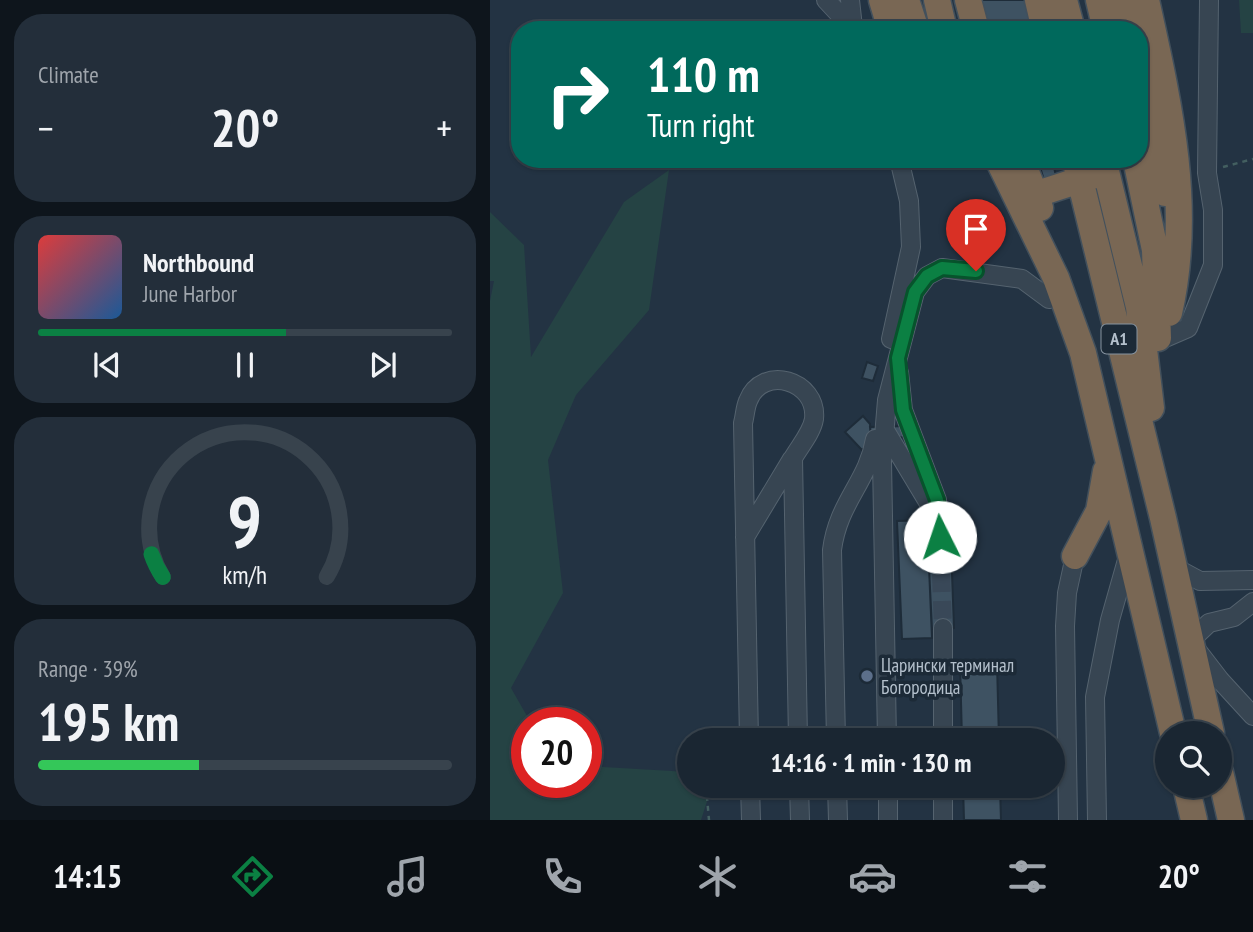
<!DOCTYPE html>
<meta charset="utf-8">
<style>
body{margin:0;font-family:"PT Sans Narrow",sans-serif;background:#232e3a;color:#f1f3f6;height:100vh;display:flex;flex-direction:column;font-size:26px;white-space:nowrap}
*{box-sizing:border-box;margin:0}
p{font-size:23px;color:#9fa5ac}
.icon{flex:none;width:38px;height:38px;fill:none;stroke:currentColor;stroke-width:2;stroke-linecap:round;stroke-linejoin:round}
.map{position:relative;flex:1;overflow:hidden}
.panel{display:flex;flex-direction:column;gap:14px;padding:14px;background:#0e151c;width:490px}
.panel>*{flex:none}
.top-card{position:absolute;left:21px;top:21px;width:637px;height:147px;border-radius:28px;box-shadow:0 2px 5px #0004,0 0 0 2px #38434d;background:#00695c;color:#fff;overflow:hidden}
.buttons{position:absolute;left:665px;top:721px;display:grid;gap:14px}
.buttons a{display:grid;place-items:center;width:77px;height:77px;border-radius:50%;background:#1a2632;box-shadow:0 2px 5px #0004,0 0 0 2px #38434d;font-size:35px}
.speed{position:absolute;left:21px;top:707px;display:flex;gap:14px;font-size:35px;font-weight:700;text-align:center}
.speed>*{display:grid;place-content:center;width:91px;height:91px;border-radius:50%;background:#1a2632;box-shadow:0 2px 5px #0004,0 0 0 2px #38434d;line-height:1}
.speed .limit{border:10px solid #d22;background:#fff;color:#111}
.pin{position:absolute;display:grid;place-items:center;width:60px;height:60px;color:#fff;margin:-72px -30px;border-radius:50% 50% 50% 0;rotate:-45deg;box-shadow:0 0 7px #0007}
.pin .icon{rotate:45deg}
.me{position:absolute;width:77px;margin:-38px;rotate:356deg;stroke-linejoin:round;filter:drop-shadow(0 0 5px #0008)}
.turn{display:flex;align-items:center;gap:24px;height:147px;padding:0 21px;font-size:32px}
.turn .icon{width:91px;height:91px;stroke-width:2.5}
.turn b{display:block;font-size:49px;line-height:60px}
.big{font-size:52px;font-weight:600;line-height:1.1}
.panel .card{flex:1;display:flex;flex-direction:column;justify-content:center;gap:10px;min-width:0;padding:0 24px;border-radius:28px;background:#232e3a}
.panel .dial{align-items:center;gap:0}
.dial svg{height:182px;overflow:visible;fill:none;stroke:#38434d;stroke-width:7;stroke-linecap:round;text-anchor:middle}
.dial text{fill:#f1f3f6;stroke:none}
.song{display:flex;align-items:center;gap:21px}
.cover{width:84px;height:84px;border-radius:10px;background:linear-gradient(135deg,hsl(0 70% 55%),hsl(210 70% 35%))}
.played{height:7px;border-radius:4px;background:linear-gradient(90deg,#0b8043 60%,#38434d 60%)}
.keys{display:flex;justify-content:space-around;direction:ltr}
.heat{display:flex;justify-content:space-between;align-items:center;font-size:38px;direction:ltr}
.charge{height:10px;border-radius:5px;background:linear-gradient(90deg,#34c759 39%,#38434d 0)}
.trip{position:absolute;left:187px;top:728px;width:388px;height:70px;border-radius:35px;background:#1a2632;box-shadow:0 2px 5px #0004,0 0 0 2px #38434d;font-weight:600;line-height:70px;text-align:center}
.tabs{display:flex;height:112px;justify-content:space-around;align-items:center;background:#0a0f14;color:#9fa5ac}
.tabs .icon{width:49px;height:49px}
.tabs .on{color:#0b8043}
.tabs b{font-size:32px;color:#f1f3f6}
main{display:flex;flex:1;min-height:0}
.map>svg:first-child{display:block}
.green{fill:#254344}
.building{fill:#3e5262;stroke:#1e2c39;stroke-width:2}
.lines{fill:none;stroke-linecap:round;stroke-linejoin:round}
.minor-tunnel{stroke:#394858;stroke-width:18;stroke-dasharray:18 9;stroke-linecap:butt}
.minor-casing{stroke:#55636f;stroke-width:20}
.highway-casing{stroke:#42505c;stroke-width:29}
.path{stroke:#435f60;stroke-width:2.5;stroke-dasharray:5 5;stroke-linecap:butt}
.minor{stroke:#374552;stroke-width:18}
.highway{stroke:#796754;stroke-width:26}
.route-casing{stroke:#07532c;stroke-width:18}
.route{stroke:#0b8043;stroke-width:12}
.service-dot{fill:#5c6f8a;stroke:#1c2a37;stroke-width:2.5}
.labels{text-anchor:middle;stroke-width:7;stroke-linejoin:round;paint-order:stroke}
.shield{fill:#1c2a37;stroke:#86939f;stroke-width:2}
.shield-label{font-size:18px;font-weight:bold;fill:#b4c0cc}
.poi-label{font-size:19px;fill:#b4c0cc;stroke:#1c2a37;text-anchor:start}
</style>
<main>
<section class="panel">
<div class="card"><p>Climate</p>
<div class="heat"><a>−</a><b class="big">20°</b><a>+</a></div>
</div>
<div class="card">
<div class="song"><i class="cover"></i><div><b>Northbound</b><p>June Harbor</p></div></div>
<div class="played"></div>
<div class="keys"><svg class="icon" aria-label="previous" viewBox="0 0 24 24"><path d="M18 5L8 12l10 7zM5 5v14"/></svg><svg class="icon" aria-label="pause" viewBox="0 0 24 24"><path d="M8 5v14M16 5v14"/></svg><svg class="icon" aria-label="next" viewBox="0 0 24 24"><path d="M6 5l10 7-10 7zM19 5v14"/></svg></div>
</div>
<div class="card dial"><svg viewBox="0 0 100 80">
<path d="M14 69A42 42 0 1 1 86 69"/>
<path d="M14 69A42 42 0 0 1 9 59" stroke="#0b8043"/>
<text x="50" y="56" font-size="32" font-weight="700">9</text>
<text x="50" y="72" font-size="11">km/h</text>
</svg></div>
<div class="card"><p>Range · 39%</p><b class="big">195 km</b><div class="charge"></div></div>
</section>
<div class="map">
<svg width="763" height="820" viewBox="0 0 763 820">
<rect width="100%" height="100%" fill="#233343"/>
<path class="green" d="M749 0H763V33H751Z
M179 170 159 310 86 395 58 460 73 593 21 688 41 723H37V782H96V766L199 772 200 786H222L211 820H0V301L4 281H0V212L34 245 41 357 134 202Z"/>
<path class="building" d="M491 0H539L546 30H498Z
M563 163 566 176 554 180 550 167Z
M377 362 388 366 383 381 372 378Z
M373 416 380 424 381 441 372 450 355 432Z
M418 426V437L381 438 380 427Z
M437 520 442 638 412 639 407 521Z
M461 546 464 628 442 629 438 547Z
M470 663H507L509 740H472Z
M473 786H510L511 820H474Z"/>
<g class="lines">
<path class="minor-tunnel" d="M450 547 453 628"/>
<defs>
<path id="minor" d="M336 0 364 30
M360 0 363 27 366 30
M401 339 421 247 419 201 409 159
M668 341 698 328 723 265V210L717 173 719 0
M409 372 413 410 447 500 450 537
M396 432 441 507
M255 537 302 459
M684 567 710 581 763 580
M763 602 744 617 719 623 700 641 730 680 763 716
M259 740 253 423C255 416 255 408 258 401 272 364 328 380 324 419 322 432 310 446 303 458L308 740
M346 740 342 550C348 502 378 482 385 439
M397 740 392 461 397 400 425 292 437 276 452 268 532 279 559 299
M453 740V628
M260 786 261 820
M309 786 310 820
M347 786 348 820
M398 786V820
M453 820V786
M578 820 575 626 577 593 585 556
M607 820 605 697 620 620 639 553"/>
<path id="highway" d="M392 0 401 30
M416 0 426 30
M447 0 454 30
M478 0 486 30
M548 0 555 30
M574 0 582 30
M609 0 616 30
M632 0 639 30
M656 0C679 104 703 207 679 313
M649 76 675 193
M508 159 566 278 593 353 683 733
M531 159 550 208
M585 159 673 518 721 733
M613 159 649 307 661 408
M646 159 665 250 668 338
M544 195 605 175
M585 556 609 511 616 471
M730 772 741 820
M696 786 704 820"/>
</defs>
<use href="#minor" class="minor-casing"/>
<use href="#highway" class="highway-casing"/>
<path class="path" d="M733 167 763 159
M216 786 219 820"/>
<use href="#minor" class="minor"/>
<use href="#highway" class="highway"/>
</g>
<g class="lines">
<defs>
<path id="route" d="M450 537 447 500 413 410 408 358 425 292 437 276 452 268 486 271"/>
</defs>
<use href="#route" class="route-casing"/>
<use href="#route" class="route"/>
</g>
<circle class="service-dot" cx="377" cy="676" r="7"/>
<g class="labels">
<rect class="shield" x="611.5" y="324.5" width="35" height="29" rx="5"/>
<g class="shield-label">
<text x="629" y="345">A1</text>
</g>
<g class="poi-label">
<text x="391" y="672">Царински терминал<tspan x="391" dy="22">Богородица</tspan></text>
</g>
</g>
</svg>
<div class="buttons">
<a><svg class="icon" aria-label="search" viewBox="0 0 24 24"><circle cx="10" cy="10" r="6"/><path d="M15 15l6 6"/></svg></a>
</div>
<div class="speed"><div class="limit">20</div></div>
<div class="pin" style="left:486px;top:271px;background:#d93025"><svg class="icon" aria-label="arrive" viewBox="0 0 24 24"><path d="M6 21V4h12l-3 4 3 4H6"/></svg></div>
<svg class="me" style="left:450px;top:537px" viewBox="-20 -20 40 40"><circle r="19" fill="#fff"/><path d="M0-13L10 11 0 6-10 11z" fill="#0b8043"/></svg>
<div class="trip">14:16 · 1 min · 130 m</div>
<div class="top-card">
<div class="turn"><svg class="icon" aria-label="right" viewBox="0 0 24 24"><path d="M7 20v-9h11M14 6l5 5-5 5"/></svg><div><b>110 m</b>Turn right</div></div>
</div>
</div>
</main>
<nav class="tabs">
<b>14:15</b>
<svg class="icon on" aria-label="directions" viewBox="0 0 24 24"><path d="M12 3l9 9-9 9-9-9zM9 14v-3h6M13 9l2 2-2 2"/></svg>
<svg class="icon" aria-label="music" viewBox="0 0 24 24"><path d="M9 18V5l10-2v13"/><circle cx="6" cy="18" r="3"/><circle cx="16" cy="16" r="3"/></svg>
<svg class="icon" aria-label="phone" viewBox="0 0 24 24"><path d="M5 4h4l2 5-3 2q2 4 5 5l2-3 5 2v4C11 20 4 13 5 4z"/></svg>
<svg class="icon" aria-label="climate" viewBox="0 0 24 24"><path d="M12 3v18M4 7l16 10M4 17L20 7"/></svg>
<svg class="icon" aria-label="car" viewBox="0 0 24 24"><path d="M5 17H2v-5l4-1 3-4h7l3 4 3 1v5h-3M9 17h6M6 11h13"/><circle cx="7" cy="17" r="2"/><circle cx="17" cy="17" r="2"/></svg>
<svg class="icon" aria-label="filters" viewBox="0 0 24 24"><path d="M4 7h16M4 17h16"/><circle cx="9" cy="7" r="2"/><circle cx="15" cy="17" r="2"/></svg>
<b>20°</b>
</nav>
